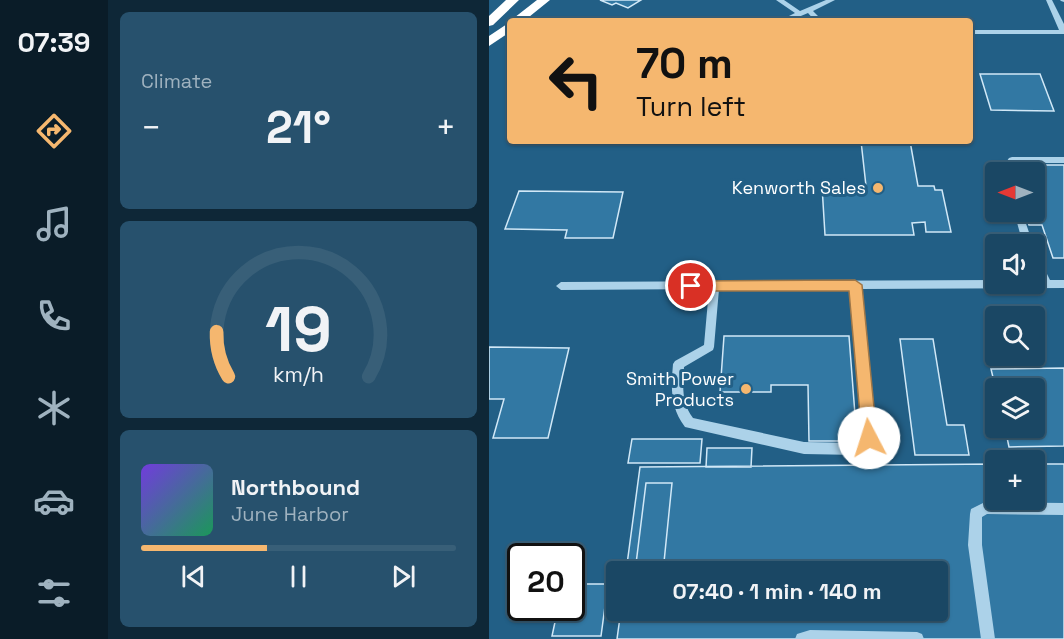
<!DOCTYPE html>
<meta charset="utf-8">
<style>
body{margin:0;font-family:"Space Grotesk",sans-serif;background:#27516d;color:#f1f3f6;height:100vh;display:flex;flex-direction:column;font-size:22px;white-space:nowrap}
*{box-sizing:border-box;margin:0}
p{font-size:20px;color:#9fb2bf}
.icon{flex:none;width:33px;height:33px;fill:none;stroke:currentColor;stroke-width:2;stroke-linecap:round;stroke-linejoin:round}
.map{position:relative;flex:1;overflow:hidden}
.sheet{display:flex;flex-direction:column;gap:12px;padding:12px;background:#0e2737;width:381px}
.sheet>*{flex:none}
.banner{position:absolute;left:18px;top:18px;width:466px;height:126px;border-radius:6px;box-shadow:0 2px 4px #0004,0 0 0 2px #385f78;background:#f5b76f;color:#111;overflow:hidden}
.needle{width:39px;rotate:270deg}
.fabs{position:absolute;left:496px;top:162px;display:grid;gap:12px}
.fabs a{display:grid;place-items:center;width:60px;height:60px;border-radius:6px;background:#1a4764;box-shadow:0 2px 4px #0004,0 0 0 2px #385f78;font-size:30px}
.speed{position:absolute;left:18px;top:543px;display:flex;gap:12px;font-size:30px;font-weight:700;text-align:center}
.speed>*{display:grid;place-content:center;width:78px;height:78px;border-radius:50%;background:#1a4764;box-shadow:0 2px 4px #0004,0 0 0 2px #385f78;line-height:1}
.speed .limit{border:3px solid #111;border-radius:9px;background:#fff;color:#111}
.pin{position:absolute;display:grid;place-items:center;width:51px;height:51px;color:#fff;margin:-26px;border:3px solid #fff;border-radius:50%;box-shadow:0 2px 6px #0007}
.me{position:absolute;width:66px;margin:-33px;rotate:355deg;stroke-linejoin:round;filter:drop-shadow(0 0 4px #0008)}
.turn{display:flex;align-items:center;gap:21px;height:126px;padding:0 30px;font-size:27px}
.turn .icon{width:78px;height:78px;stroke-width:2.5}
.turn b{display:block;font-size:42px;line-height:51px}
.big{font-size:45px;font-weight:700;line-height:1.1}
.sheet .tile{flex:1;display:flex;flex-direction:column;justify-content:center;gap:9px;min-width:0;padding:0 21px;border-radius:9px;background:#27516d}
.sheet .dial{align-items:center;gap:0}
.dial svg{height:156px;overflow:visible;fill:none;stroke:#385f78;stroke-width:7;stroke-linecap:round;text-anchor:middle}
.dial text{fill:#f1f3f6;stroke:none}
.song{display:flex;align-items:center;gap:18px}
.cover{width:72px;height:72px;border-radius:9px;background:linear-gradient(135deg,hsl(260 70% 55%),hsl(150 70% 35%))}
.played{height:6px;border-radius:3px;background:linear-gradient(90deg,#f5b76f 40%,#385f78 40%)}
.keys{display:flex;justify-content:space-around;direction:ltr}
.heat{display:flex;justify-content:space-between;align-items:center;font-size:33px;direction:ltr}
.trip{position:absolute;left:117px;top:561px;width:342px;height:60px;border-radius:6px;background:#1a4764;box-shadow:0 2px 4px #0004,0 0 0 2px #385f78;font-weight:700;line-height:60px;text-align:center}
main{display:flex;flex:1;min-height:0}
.menu{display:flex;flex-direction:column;width:108px;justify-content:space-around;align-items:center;background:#0a1c28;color:#9fb2bf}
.menu .icon{width:42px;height:42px}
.menu .current{color:#f5b76f}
.menu b{font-size:27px;color:#f1f3f6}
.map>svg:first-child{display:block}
.building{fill:#3278a3;stroke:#d1e8f7;stroke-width:1.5}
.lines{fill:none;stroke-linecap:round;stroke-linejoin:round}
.minor{fill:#acd2e9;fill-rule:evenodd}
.highway{fill:#fff;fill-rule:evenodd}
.route{fill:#f5b76f;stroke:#9f7748;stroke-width:1.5}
.poi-dot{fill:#f5b76f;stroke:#225f86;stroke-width:2}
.labels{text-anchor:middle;stroke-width:6;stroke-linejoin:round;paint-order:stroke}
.poi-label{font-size:18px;fill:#fff;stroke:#225f86;text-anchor:end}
</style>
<main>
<nav class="menu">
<b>07:39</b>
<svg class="icon current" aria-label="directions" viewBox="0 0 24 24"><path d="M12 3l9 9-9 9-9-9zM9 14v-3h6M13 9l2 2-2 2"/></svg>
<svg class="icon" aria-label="music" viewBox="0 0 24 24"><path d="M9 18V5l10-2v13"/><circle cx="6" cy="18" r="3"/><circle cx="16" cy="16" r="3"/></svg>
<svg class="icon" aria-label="phone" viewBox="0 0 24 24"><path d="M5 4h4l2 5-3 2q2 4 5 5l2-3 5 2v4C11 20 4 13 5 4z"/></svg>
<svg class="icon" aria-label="climate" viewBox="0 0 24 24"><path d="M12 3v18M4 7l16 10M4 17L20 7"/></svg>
<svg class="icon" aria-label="car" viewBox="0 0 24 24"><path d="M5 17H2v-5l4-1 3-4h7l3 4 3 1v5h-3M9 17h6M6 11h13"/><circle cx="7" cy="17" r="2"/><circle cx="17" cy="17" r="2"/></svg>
<svg class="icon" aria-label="filters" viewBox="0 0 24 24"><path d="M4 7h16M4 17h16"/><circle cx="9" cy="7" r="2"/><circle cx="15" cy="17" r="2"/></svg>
</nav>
<section class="sheet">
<div class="tile"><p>Climate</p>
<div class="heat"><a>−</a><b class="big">21°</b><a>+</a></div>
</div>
<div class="tile dial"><svg viewBox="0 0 100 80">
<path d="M14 69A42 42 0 1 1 86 69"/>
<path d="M14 69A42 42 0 0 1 8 46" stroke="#f5b76f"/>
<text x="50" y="56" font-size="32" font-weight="700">19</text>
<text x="50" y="72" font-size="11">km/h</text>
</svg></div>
<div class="tile">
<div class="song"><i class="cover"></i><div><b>Northbound</b><p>June Harbor</p></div></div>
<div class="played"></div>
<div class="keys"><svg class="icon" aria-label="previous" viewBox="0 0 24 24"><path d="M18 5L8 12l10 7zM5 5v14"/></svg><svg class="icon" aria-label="pause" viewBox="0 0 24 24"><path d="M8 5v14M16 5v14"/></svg><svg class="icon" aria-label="next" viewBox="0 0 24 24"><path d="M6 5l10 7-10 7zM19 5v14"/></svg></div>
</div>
</section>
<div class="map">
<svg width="575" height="639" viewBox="0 0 575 639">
<rect width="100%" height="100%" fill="#225f86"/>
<path class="building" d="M111 0H152L139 8 127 3 123 5Z
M491 74H551L565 111 502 110Z
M372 141H421L429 186H445L446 190H453L462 232H437L436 222 423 223 425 235H336L333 186H377Z
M521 165H575V258H564L553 225H540L536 212H546V172H524Z
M30 191 134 192 124 238H76L78 230 16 229Z
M235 336H360L368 441H320L319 385H282V392H231Z
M411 339H444L458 425H475L480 455H426Z
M0 347 80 348 59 438H4L15 399H0Z
M575 368V446L520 447 516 428H546V388L507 390 502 369Z
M143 439H213L211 463H139Z
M218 448H263L262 467H217Z
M507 464V500H546V464H575V639H128L132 610H448V572H137L151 467Z
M157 483H183L174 572H146Z
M82 584H119L112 636H63L69 608H82Z"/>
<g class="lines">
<path class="minor" d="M287 0H295L311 11 337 0H346L324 11 334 21H326L319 13 300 21H290L306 13Z
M557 0H563L575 24V34H482V30H570Z
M571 0H575V2L572 1Z
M523 157H575V163H525L521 168 522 172H514L513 168 520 158Z
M525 212H533L544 244H534Z
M546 255 549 256 561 280H575V288L371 289 386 437 380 449 368 455 315 454 196 427C181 407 182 388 184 364L186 361 215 345 220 289 72 290 67 286 72 282 507 280V284H546V280H551L546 269ZM230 289H361L374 437 372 441 367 443 315 442 204 418C192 402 194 386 195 367L224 350 225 347Z
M496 502 575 503V515L498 514 493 517V545L506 639H492L479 545 481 514 482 509Z
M321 630 428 632 433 634 435 639H306L308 634Z"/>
<path class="highway" d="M17 0H30L4 25 0 26V16Z
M48 0H61L35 21H21Z
M21 22V32L0 46V36Z"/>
</g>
<path class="route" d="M366 280 373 285 388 438 386 443 380 445 375 443 373 438 360 291H202L195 286 202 281Z"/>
<g class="poi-dot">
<circle cx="389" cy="188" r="6"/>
<circle cx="257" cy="389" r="6"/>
</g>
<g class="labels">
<g class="poi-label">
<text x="377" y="194">Kenworth Sales</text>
<text x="245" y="385">Smith Power<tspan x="245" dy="21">Products</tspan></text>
</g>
</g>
</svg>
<div class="fabs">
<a><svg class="needle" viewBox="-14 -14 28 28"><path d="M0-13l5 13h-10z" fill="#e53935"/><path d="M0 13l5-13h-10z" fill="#9fb2bf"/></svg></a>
<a><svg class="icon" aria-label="sound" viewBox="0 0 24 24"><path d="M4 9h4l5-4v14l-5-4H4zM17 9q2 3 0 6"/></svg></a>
<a><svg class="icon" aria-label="search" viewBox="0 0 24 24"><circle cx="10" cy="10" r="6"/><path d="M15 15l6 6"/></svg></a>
<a><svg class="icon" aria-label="layers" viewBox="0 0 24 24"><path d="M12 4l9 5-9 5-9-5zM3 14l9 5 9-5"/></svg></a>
<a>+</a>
</div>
<div class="speed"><div class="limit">20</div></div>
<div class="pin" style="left:202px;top:286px;background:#d93025"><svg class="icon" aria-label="arrive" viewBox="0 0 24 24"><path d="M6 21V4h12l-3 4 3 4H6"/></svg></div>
<svg class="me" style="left:380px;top:438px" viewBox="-20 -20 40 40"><circle r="19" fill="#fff"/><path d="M0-13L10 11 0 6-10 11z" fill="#f5b76f"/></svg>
<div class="trip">07:40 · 1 min · 140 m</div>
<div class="banner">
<div class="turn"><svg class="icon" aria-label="left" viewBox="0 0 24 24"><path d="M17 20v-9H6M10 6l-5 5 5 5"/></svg><div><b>70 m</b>Turn left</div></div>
</div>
</div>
</main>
